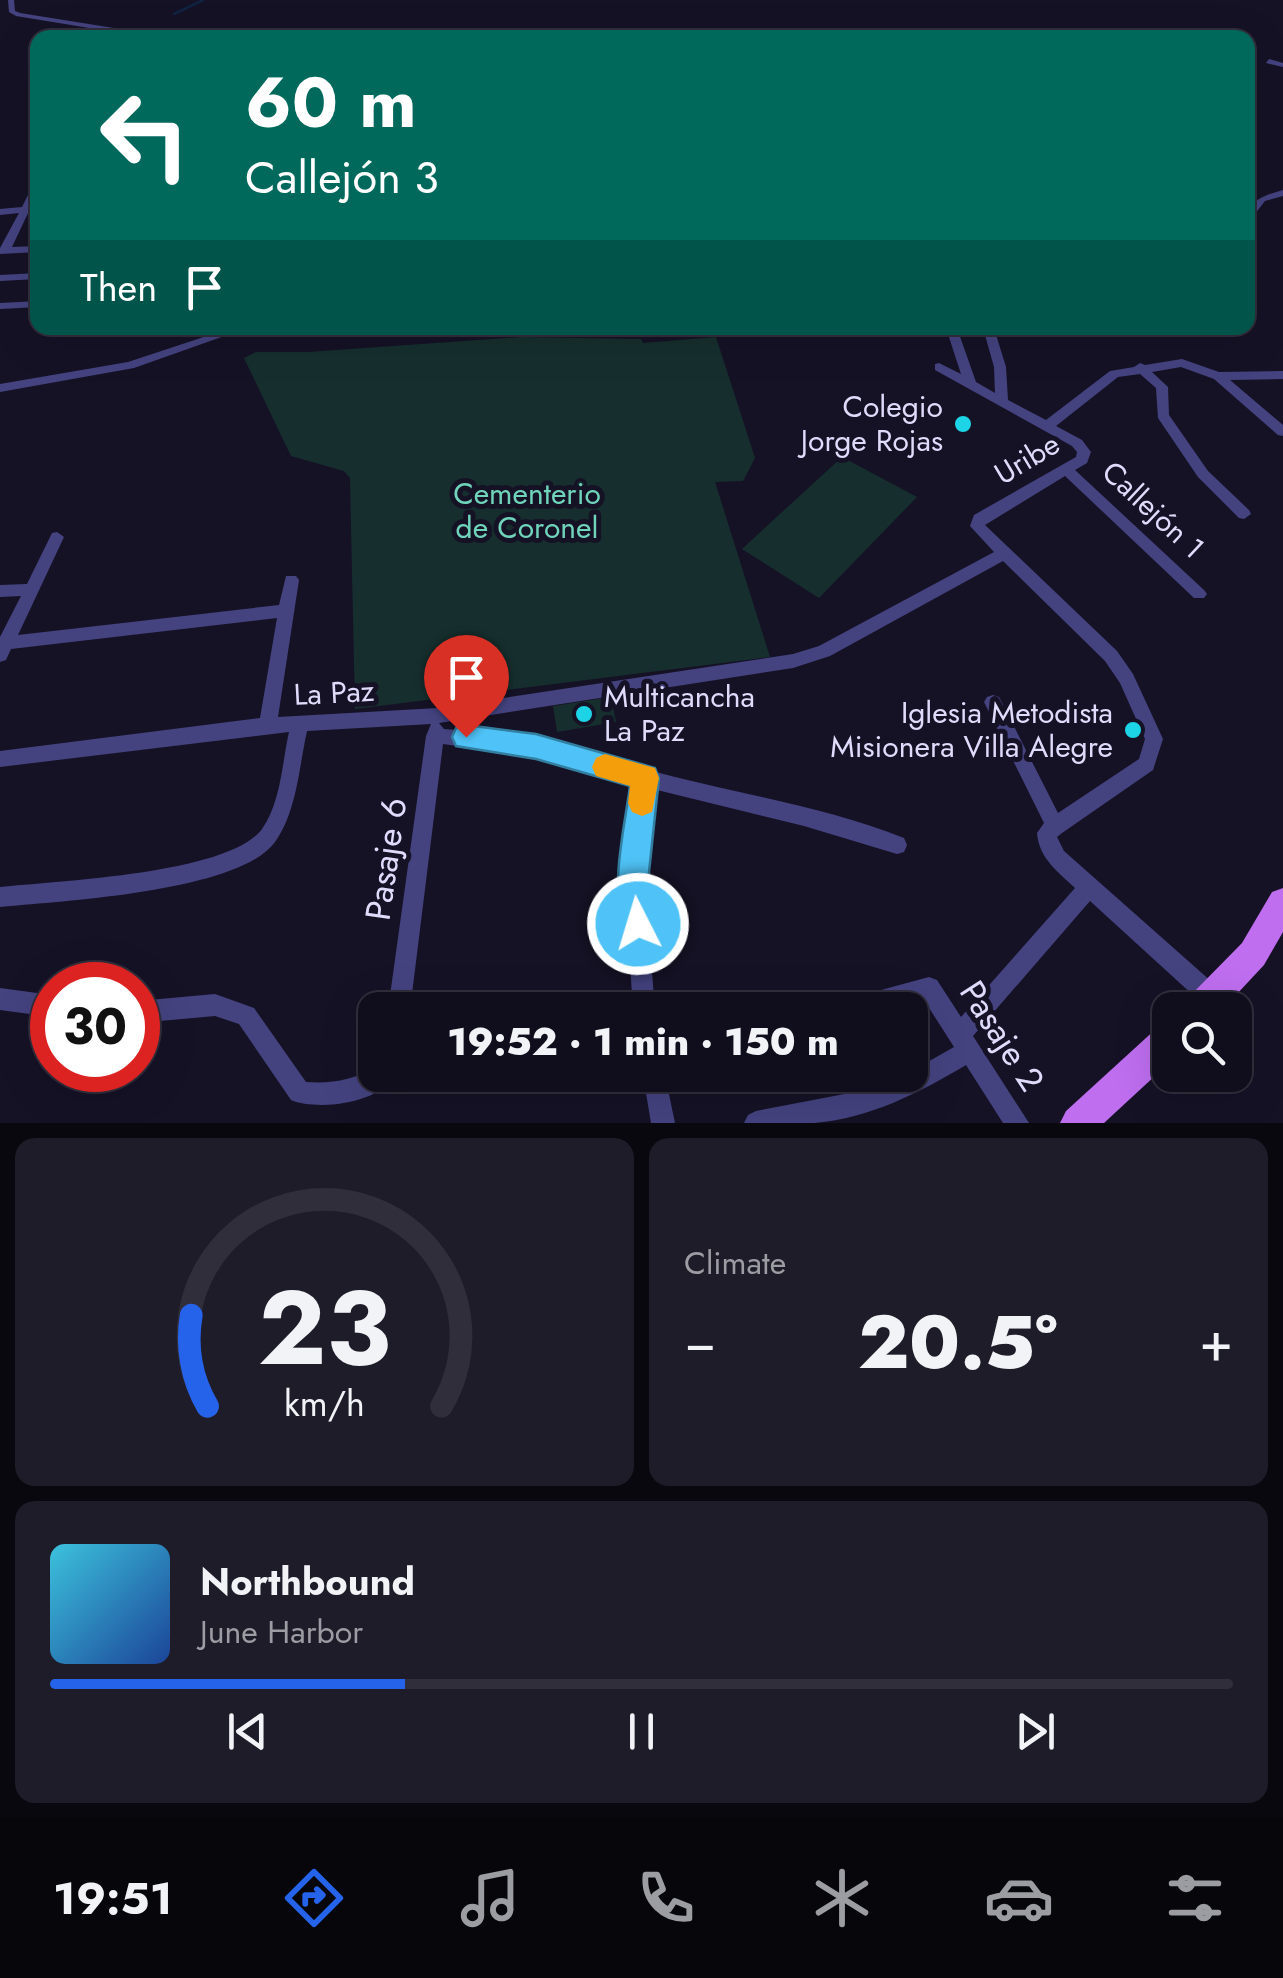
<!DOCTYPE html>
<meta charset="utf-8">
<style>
body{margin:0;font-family:Jost,sans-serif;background:#1e1c29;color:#f1f3f6;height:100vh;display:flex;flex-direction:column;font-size:38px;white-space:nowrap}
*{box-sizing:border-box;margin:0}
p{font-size:32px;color:#9c9ca3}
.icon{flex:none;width:55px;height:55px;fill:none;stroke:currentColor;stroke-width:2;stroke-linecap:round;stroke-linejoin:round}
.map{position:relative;height:1123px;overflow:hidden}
.drawer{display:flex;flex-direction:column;gap:15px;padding:15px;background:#09080f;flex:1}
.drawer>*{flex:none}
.hud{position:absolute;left:30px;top:30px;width:1225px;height:305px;border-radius:20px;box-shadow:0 10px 40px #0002,0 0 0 2px #302e3b;background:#00695c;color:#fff;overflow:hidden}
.controls{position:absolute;left:1152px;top:992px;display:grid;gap:20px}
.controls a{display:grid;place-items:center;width:100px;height:100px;border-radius:20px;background:#100e1c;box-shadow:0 10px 40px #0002,0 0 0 2px #302e3b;font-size:50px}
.speed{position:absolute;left:30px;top:962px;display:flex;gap:20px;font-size:50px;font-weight:700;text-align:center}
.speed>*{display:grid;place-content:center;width:130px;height:130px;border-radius:50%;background:#100e1c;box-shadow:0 10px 40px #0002,0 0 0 2px #302e3b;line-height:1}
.speed .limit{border:15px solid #d22;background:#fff;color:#111}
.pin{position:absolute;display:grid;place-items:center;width:85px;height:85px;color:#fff;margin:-102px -42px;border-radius:50% 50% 50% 0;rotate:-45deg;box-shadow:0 0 10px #0007}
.pin .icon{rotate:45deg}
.me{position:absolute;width:110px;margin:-55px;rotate:355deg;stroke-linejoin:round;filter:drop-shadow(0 0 8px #0008)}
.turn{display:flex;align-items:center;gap:35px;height:210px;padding:0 50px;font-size:45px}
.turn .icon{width:130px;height:130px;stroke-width:2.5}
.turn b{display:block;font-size:70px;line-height:85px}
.then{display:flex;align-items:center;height:95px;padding:0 50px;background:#0003;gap:20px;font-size:38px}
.big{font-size:75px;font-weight:800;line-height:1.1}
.drawer .widget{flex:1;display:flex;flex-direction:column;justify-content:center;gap:15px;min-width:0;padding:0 35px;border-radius:20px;background:#1e1c29}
.drawer .dial{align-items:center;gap:0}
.dial svg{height:260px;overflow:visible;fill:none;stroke:#302e3b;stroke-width:7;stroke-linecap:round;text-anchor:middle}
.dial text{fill:#f1f3f6;stroke:none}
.song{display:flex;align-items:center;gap:30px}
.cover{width:120px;height:120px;border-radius:15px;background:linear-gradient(135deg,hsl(190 70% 55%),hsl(220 70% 35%))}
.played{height:10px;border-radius:5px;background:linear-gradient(90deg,#2563eb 30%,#302e3b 30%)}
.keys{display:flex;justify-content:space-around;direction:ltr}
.heat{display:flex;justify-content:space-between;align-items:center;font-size:55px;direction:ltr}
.drawer .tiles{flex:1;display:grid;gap:15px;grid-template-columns:1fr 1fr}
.widget:last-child{grid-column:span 2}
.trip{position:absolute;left:358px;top:992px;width:570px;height:100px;border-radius:20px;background:#100e1c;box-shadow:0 10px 40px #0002,0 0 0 2px #302e3b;font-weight:800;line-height:100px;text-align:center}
.tabs{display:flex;height:160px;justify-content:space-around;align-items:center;background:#06060b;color:#9c9ca3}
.tabs .icon{width:70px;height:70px}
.tabs .active{color:#2563eb}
.tabs b{font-size:45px;color:#f1f3f6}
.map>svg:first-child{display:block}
.green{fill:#162f2e}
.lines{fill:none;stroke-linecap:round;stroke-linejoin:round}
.stream{stroke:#102341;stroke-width:2.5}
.minor{fill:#444380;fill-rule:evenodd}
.primary{fill:#be6eef;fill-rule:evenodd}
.route{fill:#4fc3f7;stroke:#337fa1;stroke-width:2.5}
.slow{fill:#f59e0b}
.poi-dot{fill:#1dd4e6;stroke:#161226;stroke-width:4}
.labels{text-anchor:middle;stroke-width:10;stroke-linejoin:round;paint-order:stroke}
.poi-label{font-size:30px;fill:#dfdbfb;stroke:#161226;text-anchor:end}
.street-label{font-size:30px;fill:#dfdbfb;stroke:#161226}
.park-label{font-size:30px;fill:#6fd4ba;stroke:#161226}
.near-street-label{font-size:35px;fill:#dfdbfb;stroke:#161226}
</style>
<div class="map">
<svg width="1283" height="1123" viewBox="0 0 1283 1123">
<rect width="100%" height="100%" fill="#161226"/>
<path class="green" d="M522 337 641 339 643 343 716 337 755 458 743 481 715 482 770 657 355 709 350 478 344 471 291 456 244 358 256 352H308Z
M842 457 917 497 819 598 742 549Z
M611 697 616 722 557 732 553 706Z"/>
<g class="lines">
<path class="stream" d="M174 14 203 0"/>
<path class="minor" d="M8 0H14L15 11 20 13 120 29 246 38 120 33 16 16 9 12Z
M1269 59 1283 63V67L1266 63Z
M1283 190V196L1265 201 1251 219 1248 220C1248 199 1266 195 1283 190Z
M30 191 38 193 32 205 37 206 38 210 29 211 12 247 38 246V252L0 254V248L19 213 0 215V209L22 207Z
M38 273V279L0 281V275Z
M38 301V307L0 309V303Z
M231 328H247L134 368 0 392V384L128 362Z
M946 328H957L976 382 995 393 994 367 983 328H994L1006 367 1008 400 1046 420 1110 371 1134 367 1140 363 1145 365 1182 359 1219 372 1283 371V379L1230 380 1283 425V436L1278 435 1214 379 1181 367 1152 372 1168 387 1169 415 1208 471 1249 510 1251 514 1244 519 1239 518 1198 477 1158 418 1156 388 1140 374 1118 377 1056 426 1082 440 1091 452 1087 463 1075 470 1204 590 1207 594 1204 598H1194L1065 476 985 525 1117 651 1133 674 1163 739 1153 770 1062 833 1057 837 1064 851 1221 990 1224 998 1221 1006 1213 1009 1205 1006 1090 901 973 1036 1029 1123H1003L966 1065C919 1093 870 1118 815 1123 792 1123 767 1123 744 1123L748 1115 756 1111 876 1088 904 1075H910V1072L954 1047 924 1000 888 1010H837L840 1002 848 999 929 977 937 980 961 1017 1075 888C1057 871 1039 858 1037 833L1044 823 984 702 987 697 993 695 999 697 1058 813 1139 759 1145 739 1120 683 1105 661 1003 561 830 656 793 668 439 723 444 729C523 734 599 758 675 777 751 796 831 809 904 838L907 845 904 852 897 854 804 826 653 789 644 872 655 1010H633L624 872 635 784 515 754 443 744 410 1010H388L426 736 431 724 307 731C299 767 297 811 275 842 239 892 61 901 0 907V887C56 881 229 874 262 829 281 802 282 763 289 732L0 767V751L260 718 277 618 11 649 6 660 0 662V637L21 596 0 597V585L27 584 52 533 57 532 64 537 18 635 279 605 286 576H296L299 580 278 717 438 708 793 654 819 646 994 552 970 526 974 515 1076 457 1077 452 1072 446 935 370V364L939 363 961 374Z
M0 988 52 995V1017L0 1010Z
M215 994 254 1008 306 1082C331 1084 354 1080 375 1067V1075H393C381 1104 317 1111 291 1100L239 1024 215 1016 138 1023V1001Z
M643 1075H665L675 1123H651Z"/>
<path class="primary" d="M1283 888V932L1264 965 1222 1010H1184L1188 998 1242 943 1272 892Z
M1170 1022V1062L1104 1123H1060L1066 1111 1158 1027Z"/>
</g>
<path class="route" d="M466 725 536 734 655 768 659 778 649 872 653 924 649 935 638 940 627 935C608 891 624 832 630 786L536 759 456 746 452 737 456 728Z"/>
<path class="slow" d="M605 754 655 768 659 778 652 812 642 816 632 812 628 803 630 786 596 776 592 767 596 758Z"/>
<g class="poi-dot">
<circle cx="963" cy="424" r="10"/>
<circle cx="584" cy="714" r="10"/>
<circle cx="1133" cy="730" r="10"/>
</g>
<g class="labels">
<g class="poi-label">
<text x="943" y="417">Colegio<tspan x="943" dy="34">Jorge Rojas</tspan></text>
<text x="604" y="707" text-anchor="start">Multicancha<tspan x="604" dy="34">La Paz</tspan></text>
<text x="1113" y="723">Iglesia Metodista<tspan x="1113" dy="34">Misionera Villa Alegre</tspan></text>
</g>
<g class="street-label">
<text transform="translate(1027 459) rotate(-31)" y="10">Uribe</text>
<text transform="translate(1153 510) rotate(43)" y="10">Callejón 1</text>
<text transform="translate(334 693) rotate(-3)" y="10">La Paz</text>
</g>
<g class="park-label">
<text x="527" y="504">Cementerio<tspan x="527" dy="34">de Coronel</tspan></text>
</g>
<g class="near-street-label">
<text transform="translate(386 859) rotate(-82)" y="12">Pasaje 6</text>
<text transform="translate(1002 1036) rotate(57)" y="12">Pasaje 2</text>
</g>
</g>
</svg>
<div class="controls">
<a><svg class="icon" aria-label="search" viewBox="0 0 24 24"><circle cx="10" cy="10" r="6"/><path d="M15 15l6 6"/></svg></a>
</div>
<div class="speed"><div class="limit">30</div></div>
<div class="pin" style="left:466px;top:737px;background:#d93025"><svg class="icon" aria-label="arrive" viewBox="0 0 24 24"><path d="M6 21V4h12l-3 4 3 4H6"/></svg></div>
<svg class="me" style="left:638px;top:924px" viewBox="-20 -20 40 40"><circle r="17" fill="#4fc3f7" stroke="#fff" stroke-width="3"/><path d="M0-11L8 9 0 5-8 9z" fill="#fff"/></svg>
<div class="trip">19:52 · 1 min · 150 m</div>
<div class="hud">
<div class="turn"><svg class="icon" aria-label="left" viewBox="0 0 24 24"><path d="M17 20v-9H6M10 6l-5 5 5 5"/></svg><div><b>60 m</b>Callejón 3</div></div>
<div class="then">Then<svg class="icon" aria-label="arrive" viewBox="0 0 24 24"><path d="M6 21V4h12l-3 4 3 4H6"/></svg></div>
</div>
</div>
<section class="drawer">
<div class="tiles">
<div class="widget dial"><svg viewBox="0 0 100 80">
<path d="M14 69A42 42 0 1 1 86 69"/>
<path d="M14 69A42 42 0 0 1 9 41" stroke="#2563eb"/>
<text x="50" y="56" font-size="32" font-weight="700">23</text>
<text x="50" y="72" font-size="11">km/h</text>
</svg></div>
<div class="widget"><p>Climate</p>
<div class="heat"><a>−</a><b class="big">20.5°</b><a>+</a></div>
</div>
<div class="widget">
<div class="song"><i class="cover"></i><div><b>Northbound</b><p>June Harbor</p></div></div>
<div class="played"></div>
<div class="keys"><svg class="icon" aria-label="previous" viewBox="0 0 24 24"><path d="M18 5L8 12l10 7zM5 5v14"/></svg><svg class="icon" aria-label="pause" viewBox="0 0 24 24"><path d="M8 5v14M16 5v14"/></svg><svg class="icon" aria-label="next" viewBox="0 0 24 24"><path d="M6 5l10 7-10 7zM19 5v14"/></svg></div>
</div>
</div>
</section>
<nav class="tabs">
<b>19:51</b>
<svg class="icon active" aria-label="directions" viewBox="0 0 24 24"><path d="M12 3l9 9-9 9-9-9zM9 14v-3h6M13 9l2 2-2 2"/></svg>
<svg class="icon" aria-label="music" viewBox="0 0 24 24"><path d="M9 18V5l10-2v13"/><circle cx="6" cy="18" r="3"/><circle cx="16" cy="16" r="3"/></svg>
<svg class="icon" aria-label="phone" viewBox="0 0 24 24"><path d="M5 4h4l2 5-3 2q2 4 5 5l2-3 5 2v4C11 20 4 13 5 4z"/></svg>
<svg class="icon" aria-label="climate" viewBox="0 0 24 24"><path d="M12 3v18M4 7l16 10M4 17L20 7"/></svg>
<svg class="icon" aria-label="car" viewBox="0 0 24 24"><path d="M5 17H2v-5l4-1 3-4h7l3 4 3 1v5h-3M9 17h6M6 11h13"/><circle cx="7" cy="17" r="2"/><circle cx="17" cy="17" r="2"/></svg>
<svg class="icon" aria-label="filters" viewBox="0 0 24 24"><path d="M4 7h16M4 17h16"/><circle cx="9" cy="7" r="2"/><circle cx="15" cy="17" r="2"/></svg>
</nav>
